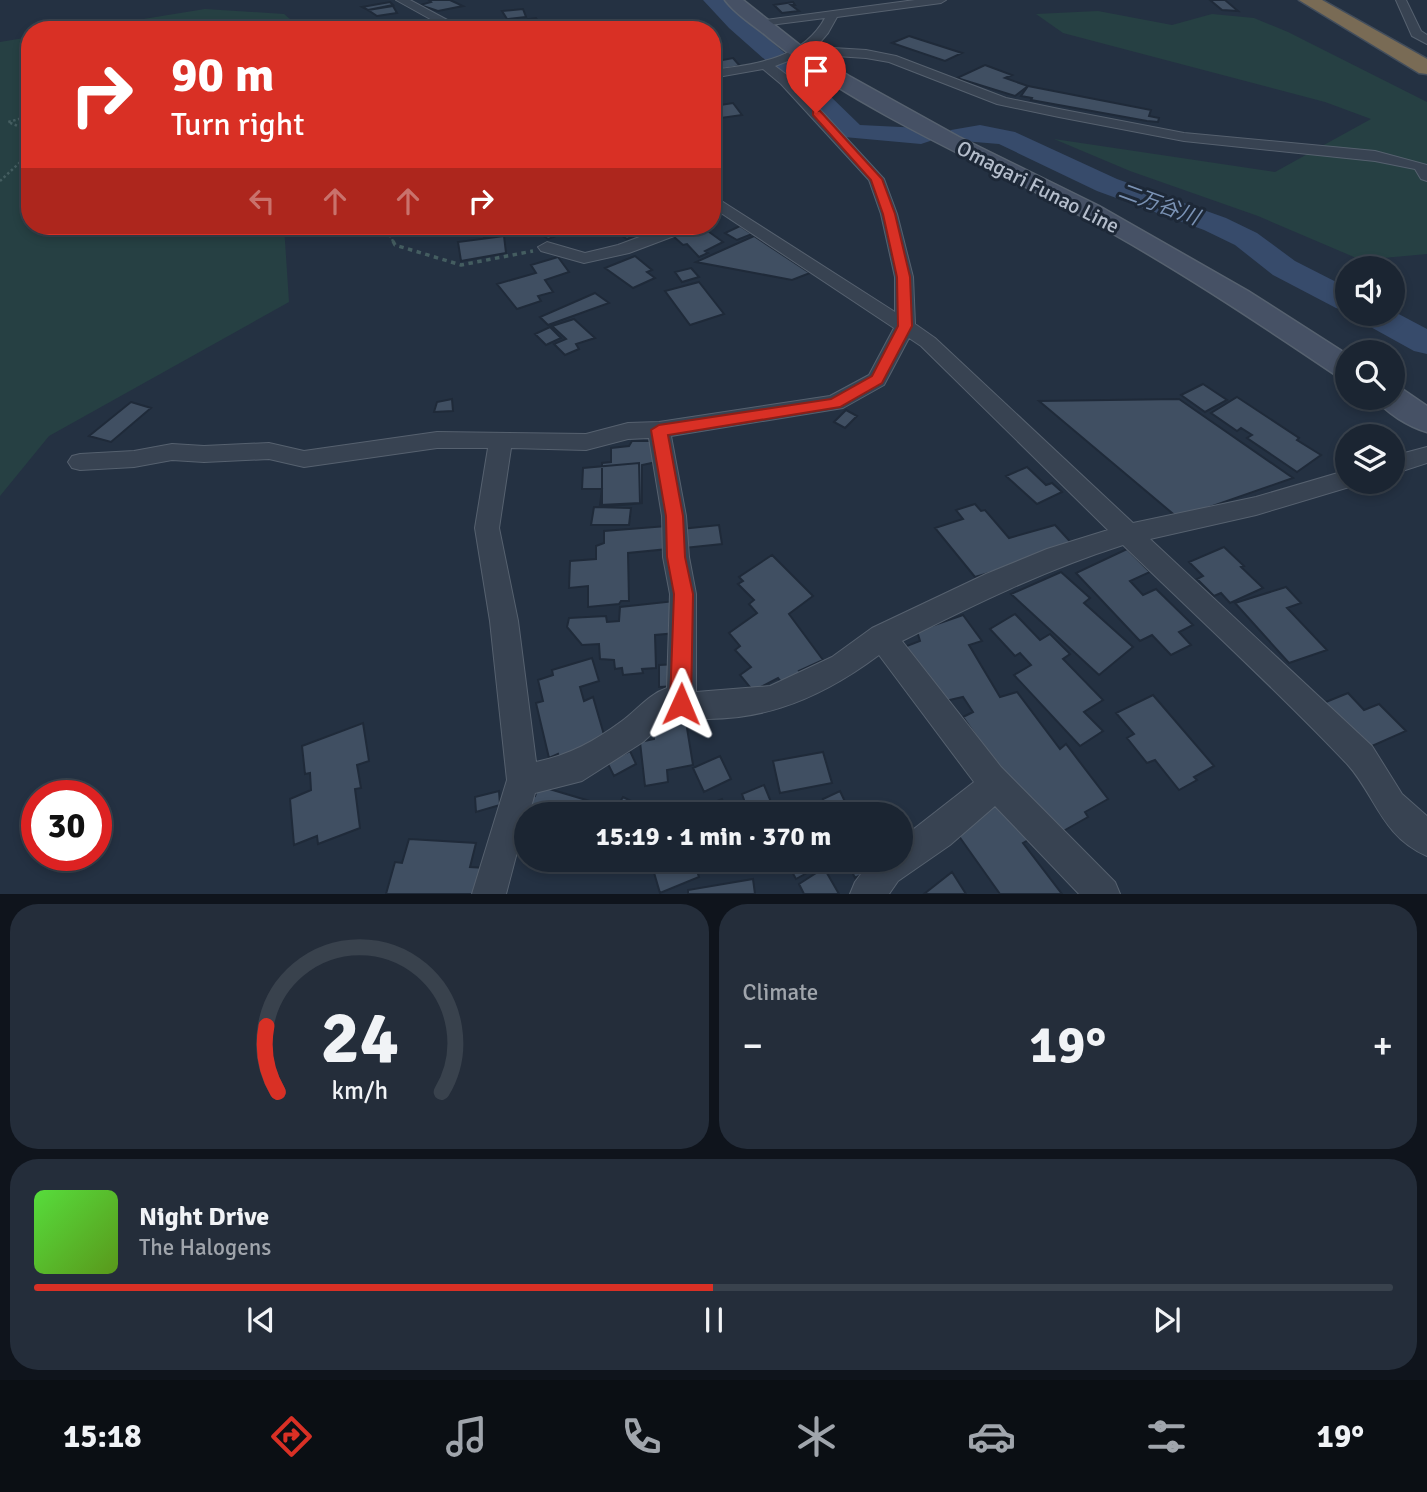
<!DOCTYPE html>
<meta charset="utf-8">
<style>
body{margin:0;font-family:Signika,"Noto Sans JP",sans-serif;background:#242d3a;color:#f1f3f6;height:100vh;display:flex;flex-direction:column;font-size:26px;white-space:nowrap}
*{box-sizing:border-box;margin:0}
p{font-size:23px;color:#a0a5ac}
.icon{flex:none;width:38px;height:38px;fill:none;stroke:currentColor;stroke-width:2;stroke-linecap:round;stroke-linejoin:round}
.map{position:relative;height:894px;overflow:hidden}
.drawer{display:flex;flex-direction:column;gap:10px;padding:10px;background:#0f141c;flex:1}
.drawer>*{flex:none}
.top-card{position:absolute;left:21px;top:21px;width:700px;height:214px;border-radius:28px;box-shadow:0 4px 10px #0003,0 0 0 2px #39424d;background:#d93025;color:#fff;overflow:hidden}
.fabs{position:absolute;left:1335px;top:256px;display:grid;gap:14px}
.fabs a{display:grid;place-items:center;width:70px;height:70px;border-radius:50%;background:#1b2532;box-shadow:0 4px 10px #0003,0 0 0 2px #39424d;font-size:35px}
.speed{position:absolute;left:21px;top:780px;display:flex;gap:14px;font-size:35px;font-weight:700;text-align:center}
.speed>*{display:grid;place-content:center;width:91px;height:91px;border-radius:50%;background:#1b2532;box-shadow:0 4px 10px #0003,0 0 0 2px #39424d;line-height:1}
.speed .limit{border:10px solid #d22;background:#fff;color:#111}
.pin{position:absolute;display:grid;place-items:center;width:60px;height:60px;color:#fff;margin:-72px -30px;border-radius:50% 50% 50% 0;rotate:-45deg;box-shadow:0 0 7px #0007}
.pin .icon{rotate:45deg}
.me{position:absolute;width:77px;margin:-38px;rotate:1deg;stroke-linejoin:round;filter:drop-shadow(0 0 5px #0008)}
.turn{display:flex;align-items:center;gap:24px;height:147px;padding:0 35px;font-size:32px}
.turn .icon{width:91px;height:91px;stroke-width:2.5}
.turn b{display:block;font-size:49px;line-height:60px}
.lanes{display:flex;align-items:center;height:66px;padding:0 35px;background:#0003;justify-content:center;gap:35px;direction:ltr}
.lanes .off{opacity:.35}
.big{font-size:52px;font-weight:700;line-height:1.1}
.drawer .widget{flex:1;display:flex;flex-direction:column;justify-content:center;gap:10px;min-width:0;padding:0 24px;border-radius:28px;background:#242d3a}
.drawer .dial{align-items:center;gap:0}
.dial svg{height:182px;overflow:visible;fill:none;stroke:#39424d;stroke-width:7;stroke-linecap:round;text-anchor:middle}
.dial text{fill:#f1f3f6;stroke:none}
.song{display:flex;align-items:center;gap:21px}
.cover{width:84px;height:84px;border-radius:10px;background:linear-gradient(135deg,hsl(110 70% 55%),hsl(90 70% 35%))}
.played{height:7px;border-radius:4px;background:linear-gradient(90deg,#d93025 50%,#39424d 50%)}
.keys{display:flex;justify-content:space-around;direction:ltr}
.heat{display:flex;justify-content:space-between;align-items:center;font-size:38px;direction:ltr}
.drawer .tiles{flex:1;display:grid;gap:10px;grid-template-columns:1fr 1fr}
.widget:last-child{grid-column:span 2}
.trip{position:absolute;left:514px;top:802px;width:399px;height:70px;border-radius:35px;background:#1b2532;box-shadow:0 4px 10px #0003,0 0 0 2px #39424d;font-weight:700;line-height:70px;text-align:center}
.menu{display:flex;height:112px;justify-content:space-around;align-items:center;background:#0b0f14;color:#a0a5ac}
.menu .icon{width:49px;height:49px}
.menu .current{color:#d93025}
.menu b{font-size:32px;color:#f1f3f6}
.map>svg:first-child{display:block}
.green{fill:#264043}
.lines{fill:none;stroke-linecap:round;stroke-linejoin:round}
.river{fill:#374b6b;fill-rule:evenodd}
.building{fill:#404f62;stroke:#1f2a39;stroke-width:2}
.street-casing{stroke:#56616f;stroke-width:2}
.secondary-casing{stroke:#56616f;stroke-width:3}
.highway-casing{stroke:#434e5c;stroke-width:3}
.path-far1{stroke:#445d60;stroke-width:2.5;stroke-dasharray:2.5 2.5;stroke-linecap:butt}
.path{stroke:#445d60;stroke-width:3.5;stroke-dasharray:4.5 4.5;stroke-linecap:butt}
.street{fill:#384352;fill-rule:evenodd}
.secondary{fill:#465165;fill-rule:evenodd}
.highway{fill:#796b55;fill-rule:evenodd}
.route{fill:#d93025;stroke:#8d1f18;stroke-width:2}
.labels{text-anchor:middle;stroke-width:6;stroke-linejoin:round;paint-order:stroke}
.far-street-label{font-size:21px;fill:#b5becc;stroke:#1d2837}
.far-water-label{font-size:21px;font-style:italic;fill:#7b93b5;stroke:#1d2837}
</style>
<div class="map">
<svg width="1427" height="894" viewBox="0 0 1427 894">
<rect width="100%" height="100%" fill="#243142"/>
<path class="green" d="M205 9 284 14 303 30H76Z
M1098 11 1172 25 1212 14 1254 18 1288 32 1427 102V254L1361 260 1258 216 1130 171 1054 139 1275 172 1371 119 1325 102 1063 33 1036 14Z
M30 37V226H284L289 302 49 436 0 496V42Z"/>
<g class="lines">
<path class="river" d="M703 0H724L796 63 860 125 921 128 930 131 934 136 930 141 921 144 844 137 780 73 729 28Z
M980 125 1015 132 1117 179 1226 218 1257 233 1295 261 1348 288V311L1336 308 1273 275 1235 245 1204 230 1097 191 999 144 951 140 947 135 951 130Z
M1393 311 1427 329V354L1414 351 1358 320 1353 313Z"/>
</g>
<path class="building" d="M429 0H450L463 6 438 11 420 5 431 2Z
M1210 0H1225L1238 11 1222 10Z
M390 2 393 5 368 10 362 7Z
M793 2 795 5H791L799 11 782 13 774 5Z
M393 6 397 13 377 16 368 10Z
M523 9 526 17 507 19 502 11Z
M536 18 542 27 534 28 535 30H511L506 22Z
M909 36 962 53 945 61 892 43Z
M733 58 740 66 712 71V62Z
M985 65 1012 75 1005 78 1028 86 1015 96 957 78Z
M1028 86 1151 110 1149 116 1159 118 1158 122 1147 121 1031 100 1032 98 1021 96Z
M733 103 742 115 721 118 714 106Z
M454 226H483L484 229 456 234Z
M525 226 526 232 484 238 483 231Z
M530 226H551L562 234 548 239Z
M607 226H656L627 239Z
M740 226 752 234 737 240 725 233Z
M705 229 723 242 705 251 708 253 699 257 687 244 683 245 673 236 685 231 690 235Z
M504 236 506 253 461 261 458 242Z
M754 236 810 273 792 280 696 262Z
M635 256 652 270 647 272 655 278 633 288 605 268Z
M558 257 569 272 545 280 553 292 538 296 541 301 517 309 497 284 536 273 531 265Z
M691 268 699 277 682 282 675 272Z
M699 282 724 314 690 325 665 291Z
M595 293 609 303 548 325 540 317Z
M574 319 595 338 576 344 579 349 565 355 554 344 566 339 552 326Z
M550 327 561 338 546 345 535 334Z
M1203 384 1227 400 1205 412 1181 395Z
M1237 397 1299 438 1297 440 1321 455 1297 472 1247 438 1252 435 1241 428 1237 431 1211 413Z
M452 399 453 411 434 412 437 402Z
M1179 399 1293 478 1178 518 1039 401Z
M131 402 151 408 111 442 89 436Z
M846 410 857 416 845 428 834 422Z
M632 441H650L661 461 642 465V503L602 507V463L611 462V448L629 446Z
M639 463 640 503 600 505 602 489H582L583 468Z
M1027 467 1046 485 1052 483 1062 492 1037 504 1006 476Z
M975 504 981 511 985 510 1009 538 1055 525 1076 548 975 577 935 528 963 519 956 510Z
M594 507 631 508 629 525H591Z
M719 525 722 544 684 548 681 529Z
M667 526 668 549 628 553 629 601H621L619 604 588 607V586L569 588 570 561 596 559V546L604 543V531Z
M1224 547 1244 566 1241 567 1263 588 1230 603 1221 593 1214 596 1197 579 1203 576 1189 562Z
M1127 549 1150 572 1130 581 1143 595 1156 589 1193 625 1179 632 1191 645 1171 655 1152 635 1140 641 1076 573Z
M772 555 813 596 789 614 823 660 799 671 801 674 782 683 778 678 753 691 740 675 751 667 735 650 740 646 729 633 757 613 749 604 754 600 738 584 743 581 739 577Z
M1061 572 1090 598 1084 603 1133 647 1099 675 1011 594Z
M1286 587 1301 603 1287 608 1327 650 1289 663 1235 603Z
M675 601 677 633 655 635 656 668 642 669 643 673 623 675 622 668 615 669 614 660 600 659 599 644 582 645 567 627 569 618 606 616 607 622 619 621 620 607Z
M1015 614 1040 640 1050 634 1070 654 1063 659 1103 700 1084 712 1103 731 1080 746 1014 675 1031 665 1020 653 1015 656 990 629Z
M963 615 982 641 969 645 1000 697 1017 692 1060 749 1066 744 1108 799 1085 812 1088 817 1058 834 1001 772 963 717 973 712 963 697 941 702 899 649 920 641 917 631Z
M592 658 599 681 580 687 584 701 593 697 607 745 560 761 558 754 549 758 536 703 543 701 538 680 553 675 552 670Z
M678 664 679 686 659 687V665Z
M1348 693 1364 710 1379 704 1406 731 1363 750 1321 704Z
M1153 695 1214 766 1194 777 1197 780 1179 790 1155 760 1147 763 1127 738 1134 734 1116 713Z
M691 712 694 727 687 728 693 765 667 770 668 782 645 786 640 742 654 739 652 719Z
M363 723 369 761 357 765 361 788 355 789 360 828 318 844 317 836 294 845 290 799 311 790 310 773 305 774 302 746Z
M630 751 636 764 614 776 607 762Z
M823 752 832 783 780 793 773 761Z
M720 756 731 779 704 792 693 768Z
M764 785 776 814H749L742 794Z
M546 788 603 805 600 814H527L526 816 531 795 535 796 537 791Z
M499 791 500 805 476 812 475 797Z
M840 791 847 806 830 814 823 799Z
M996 795 1030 839 1023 843 1062 894H1000L956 832Z
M623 797 645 808 642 814H613Z
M722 799 728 814H684Z
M409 839 476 843 470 867 487 868 481 894H386L395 862 402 863Z
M589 859H610L605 870Z
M650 859H693L699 877 660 893Z
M785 859H832L796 879Z
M846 859H870L874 868 855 878Z
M824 868 839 894H804L799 884Z
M952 872 966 894H924Z
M753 879 755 894H688V890Z"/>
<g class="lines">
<defs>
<path id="street" d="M396 0H410L466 30H450Z
M915 0H946L941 3 837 17 828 33 816 47 866 50 896 56 1006 98 1059 109 1184 133 1375 151 1427 165V181L1421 179 1415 169 1375 161 1184 141 1059 117 997 104 889 62 866 58 806 54 775 66 791 78 884 179 897 214 913 277 915 324 935 338 1133 523 1256 497 1348 470V481H1359L1356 485 1256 515 1150 539 1372 746 1402 794 1427 816V856C1382 837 1375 795 1348 765 1276 689 1198 618 1123 545 1045 570 975 604 902 641L1001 767 1115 882 1120 894H1079L995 806 950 845 898 881 889 894H850L855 882 872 859H901V839L974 782 879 655C816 702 750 728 671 716L643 742 582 781 535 793 529 814H527L506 894H472L507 780 490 621 475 528 488 448H437L304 467 269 459 204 462 172 460 134 467 80 470 72 468 68 462 72 456 80 454 134 451 172 444 204 446 269 443 304 451 437 432 586 434 628 423 659 422 830 396 869 375 894 328 712 207V195L895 312V277L881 214 869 180 781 84 763 69 712 78V70C755 64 802 60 825 18L762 26 756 23 758 21ZM909 338 921 346 1108 530 1047 549 986 574 872 628 832 657 770 686 696 692V594L689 557 686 516 671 436 843 408 884 385ZM649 438 662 516 663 557 670 594 667 688C649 694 637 710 622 721 595 741 569 755 536 762L518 621 499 528 511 448 586 450 628 439Z
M1396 0H1406L1421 31 1427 35V44L1412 36Z
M669 226H692L690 230 629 253 584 263 541 251 538 247 547 242 585 253 618 245Z
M1427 447V463L1393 474V456Z"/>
<path id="secondary" d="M725 0H743L806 50 849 76 959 137 1099 206 1248 291 1348 355V379L1337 376C1254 320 1170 264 1081 216 977 159 862 114 769 38 755 26 736 15 725 0Z
M1393 387 1402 389 1427 406V432C1410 427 1385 413 1375 397H1393Z"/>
<path id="highway" d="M1299 0H1322L1427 59V74L1419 73Z"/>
</defs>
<use href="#street" class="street-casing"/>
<use href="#secondary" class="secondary-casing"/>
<use href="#highway" class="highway-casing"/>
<path class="path-far1" d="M30 116 8 122 30 131
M0 181 30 153
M385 226 394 243"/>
<path class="path" d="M393 241 395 245 461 265 533 251"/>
<use href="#street" class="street"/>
<use href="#secondary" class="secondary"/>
<use href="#highway" class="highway"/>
</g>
<path class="route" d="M813 111H820L882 179 895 214 910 277 912 326 882 383 840 407 668 435 683 516 685 557 693 594 691 704 688 711 681 714 673 711 670 704 674 594 667 557 666 516 651 430 659 425 831 399 872 376 898 326 897 277 883 214 871 180 813 115Z"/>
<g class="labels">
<g class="far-street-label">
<text transform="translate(1038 187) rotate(27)" y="7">Omagari Funao Line</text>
</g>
<g class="far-water-label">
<text transform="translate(1159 204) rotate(20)" y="7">二万谷川</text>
</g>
</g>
</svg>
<div class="fabs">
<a><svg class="icon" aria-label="sound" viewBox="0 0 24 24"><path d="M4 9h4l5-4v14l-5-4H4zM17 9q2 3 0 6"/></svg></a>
<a><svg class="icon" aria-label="search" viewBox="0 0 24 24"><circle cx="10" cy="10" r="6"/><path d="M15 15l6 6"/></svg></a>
<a><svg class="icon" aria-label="layers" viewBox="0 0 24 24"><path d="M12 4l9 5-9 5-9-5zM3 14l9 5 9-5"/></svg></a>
</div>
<div class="speed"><div class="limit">30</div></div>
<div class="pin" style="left:816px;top:113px;background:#d93025"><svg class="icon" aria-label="arrive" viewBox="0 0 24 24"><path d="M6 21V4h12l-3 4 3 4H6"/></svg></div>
<svg class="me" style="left:681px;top:704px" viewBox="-20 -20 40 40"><path d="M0-17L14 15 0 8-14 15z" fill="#d93025" stroke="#fff" stroke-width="4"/></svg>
<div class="trip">15:19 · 1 min · 370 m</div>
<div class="top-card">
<div class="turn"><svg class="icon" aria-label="right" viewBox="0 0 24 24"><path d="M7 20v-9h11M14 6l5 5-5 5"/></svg><div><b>90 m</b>Turn right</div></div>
<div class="lanes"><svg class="icon off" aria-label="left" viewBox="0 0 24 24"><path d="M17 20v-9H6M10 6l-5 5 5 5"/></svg><svg class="icon off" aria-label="ahead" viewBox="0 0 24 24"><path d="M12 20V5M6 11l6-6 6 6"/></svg><svg class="icon off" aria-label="ahead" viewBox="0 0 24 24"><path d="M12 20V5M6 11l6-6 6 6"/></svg><svg class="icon" aria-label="right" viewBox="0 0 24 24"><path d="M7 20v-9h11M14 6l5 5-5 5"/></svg></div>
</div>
</div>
<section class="drawer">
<div class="tiles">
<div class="widget dial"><svg viewBox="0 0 100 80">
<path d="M14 69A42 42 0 1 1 86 69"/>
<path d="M14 69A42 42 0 0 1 9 40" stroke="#d93025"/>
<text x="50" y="56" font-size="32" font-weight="700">24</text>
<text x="50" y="72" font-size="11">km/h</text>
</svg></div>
<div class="widget"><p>Climate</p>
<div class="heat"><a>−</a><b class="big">19°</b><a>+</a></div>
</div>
<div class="widget">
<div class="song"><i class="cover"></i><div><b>Night Drive</b><p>The Halogens</p></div></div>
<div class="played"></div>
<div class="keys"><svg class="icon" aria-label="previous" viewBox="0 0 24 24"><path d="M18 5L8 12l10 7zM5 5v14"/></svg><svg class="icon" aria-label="pause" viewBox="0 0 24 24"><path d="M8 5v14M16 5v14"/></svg><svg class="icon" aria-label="next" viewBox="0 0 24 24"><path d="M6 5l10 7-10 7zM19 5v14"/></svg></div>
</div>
</div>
</section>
<nav class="menu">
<b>15:18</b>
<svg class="icon current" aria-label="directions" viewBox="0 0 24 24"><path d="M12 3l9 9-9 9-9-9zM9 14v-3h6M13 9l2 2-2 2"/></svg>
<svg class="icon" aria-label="music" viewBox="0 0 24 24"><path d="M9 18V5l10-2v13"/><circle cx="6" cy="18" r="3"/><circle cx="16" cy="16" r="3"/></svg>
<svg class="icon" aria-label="phone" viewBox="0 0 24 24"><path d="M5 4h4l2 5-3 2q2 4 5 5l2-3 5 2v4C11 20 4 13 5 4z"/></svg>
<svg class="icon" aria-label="climate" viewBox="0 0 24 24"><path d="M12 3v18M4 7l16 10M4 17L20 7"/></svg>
<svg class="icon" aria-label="car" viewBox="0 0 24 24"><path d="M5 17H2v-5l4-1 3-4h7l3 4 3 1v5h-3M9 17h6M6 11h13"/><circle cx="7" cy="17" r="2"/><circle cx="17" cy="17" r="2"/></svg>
<svg class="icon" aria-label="filters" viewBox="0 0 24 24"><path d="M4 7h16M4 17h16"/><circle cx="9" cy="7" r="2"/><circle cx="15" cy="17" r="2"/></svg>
<b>19°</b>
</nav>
